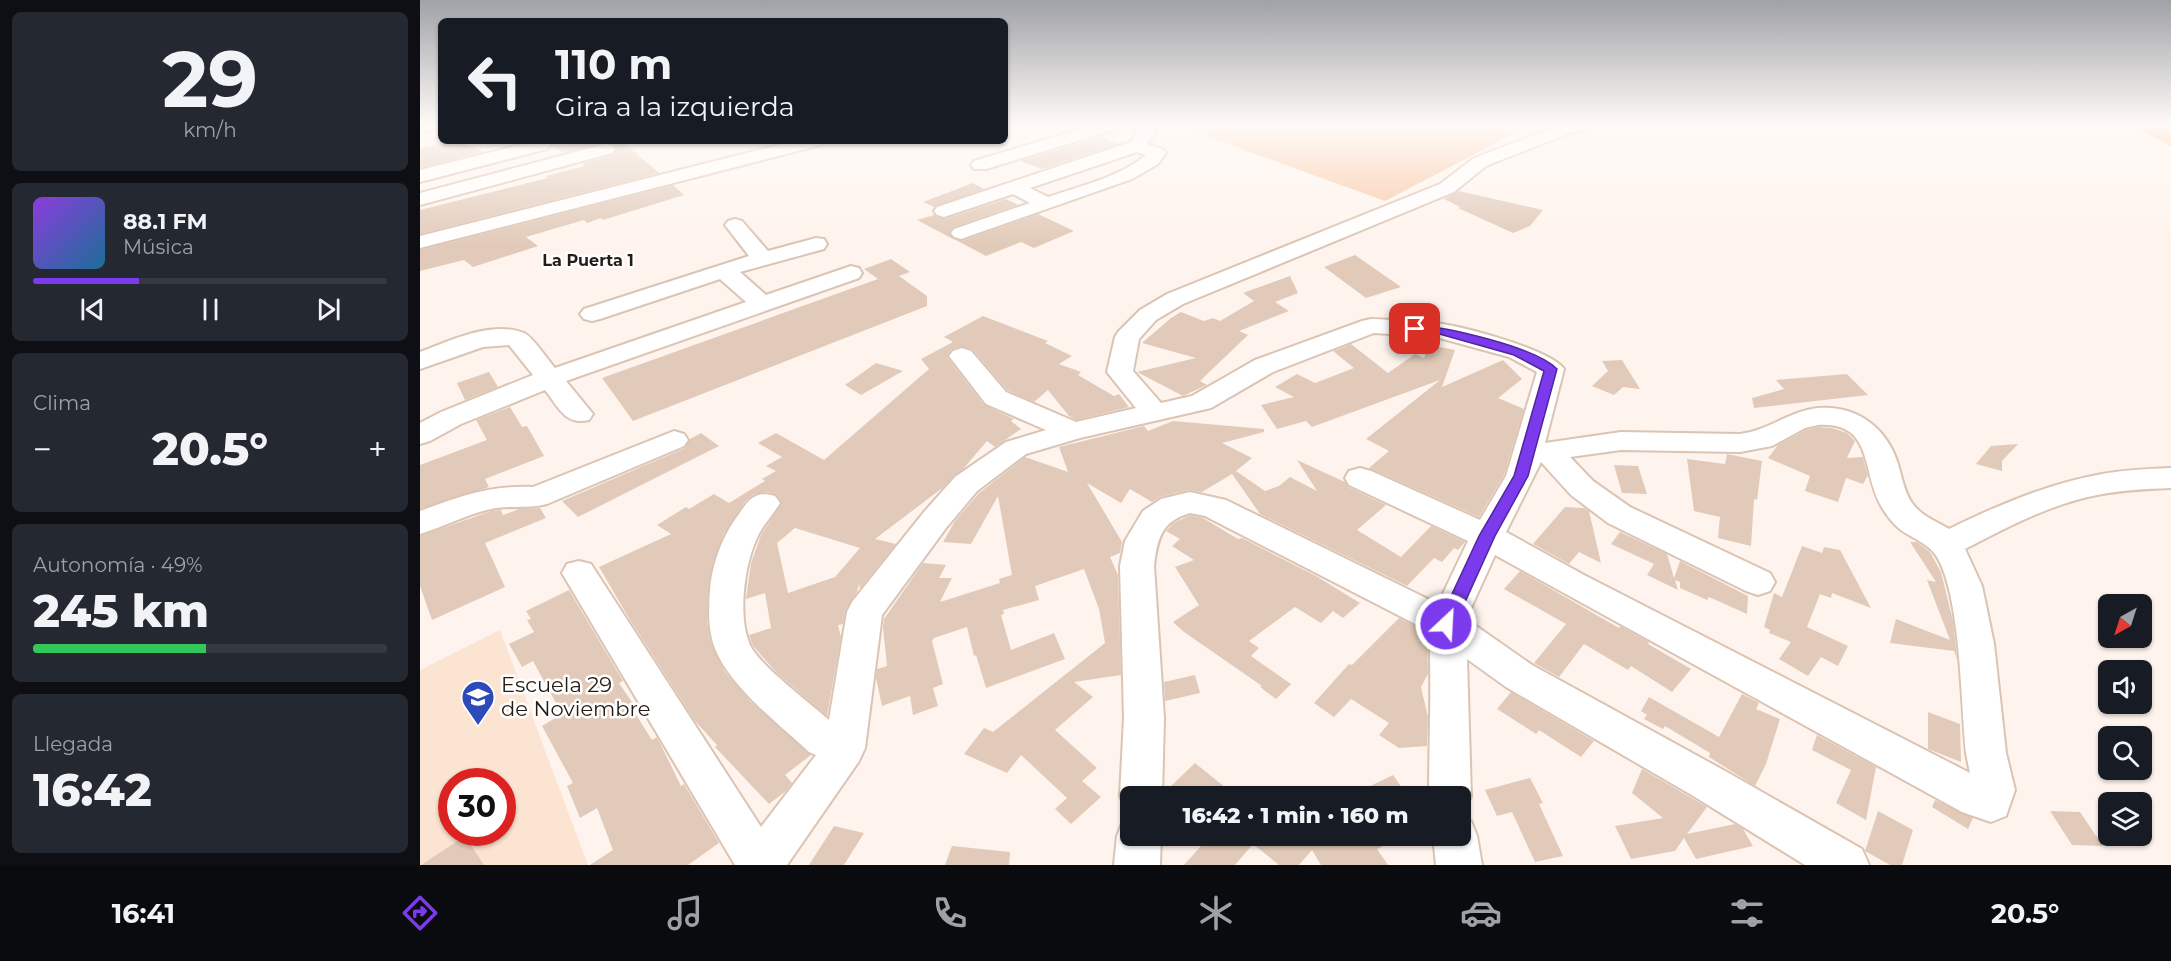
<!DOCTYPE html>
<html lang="es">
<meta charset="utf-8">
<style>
body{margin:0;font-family:Montserrat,sans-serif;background:#242831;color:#f1f3f6;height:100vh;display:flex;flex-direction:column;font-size:22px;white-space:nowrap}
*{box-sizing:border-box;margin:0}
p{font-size:20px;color:#9ea1a6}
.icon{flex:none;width:33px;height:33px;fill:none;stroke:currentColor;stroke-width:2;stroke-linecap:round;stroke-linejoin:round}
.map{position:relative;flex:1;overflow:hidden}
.sheet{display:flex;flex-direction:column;gap:12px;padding:12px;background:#0d0f14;width:420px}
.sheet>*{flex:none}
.banner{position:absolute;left:18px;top:18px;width:570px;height:126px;border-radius:9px;box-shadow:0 2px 4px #0004;background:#171b24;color:#f1f3f6;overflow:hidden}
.needle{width:39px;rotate:219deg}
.buttons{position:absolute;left:1678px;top:594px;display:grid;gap:12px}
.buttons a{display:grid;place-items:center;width:54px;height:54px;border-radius:9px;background:#171b24;box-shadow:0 2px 4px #0004;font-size:30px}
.speed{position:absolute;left:18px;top:768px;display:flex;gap:12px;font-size:30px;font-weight:700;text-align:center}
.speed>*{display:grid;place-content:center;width:78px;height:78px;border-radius:50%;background:#171b24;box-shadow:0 2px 4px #0004;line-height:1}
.speed .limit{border:9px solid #d22;background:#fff;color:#111}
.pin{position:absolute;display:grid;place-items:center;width:51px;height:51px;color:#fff;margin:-26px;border-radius:12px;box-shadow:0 3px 9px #0006}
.me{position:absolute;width:66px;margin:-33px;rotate:25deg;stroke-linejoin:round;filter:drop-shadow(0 0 4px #0008)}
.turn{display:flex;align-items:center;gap:21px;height:126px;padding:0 18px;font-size:27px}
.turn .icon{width:78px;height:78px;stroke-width:2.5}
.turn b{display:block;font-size:42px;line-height:51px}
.big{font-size:45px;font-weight:800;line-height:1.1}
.sheet .widget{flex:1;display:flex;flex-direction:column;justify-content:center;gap:9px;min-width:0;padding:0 21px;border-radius:9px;background:#242831}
.sheet .dial{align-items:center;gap:0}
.dial b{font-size:78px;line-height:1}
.song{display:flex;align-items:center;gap:18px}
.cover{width:72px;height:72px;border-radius:9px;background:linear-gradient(135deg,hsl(270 70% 55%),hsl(200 70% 35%))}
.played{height:6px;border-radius:3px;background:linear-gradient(90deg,#7c3aed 30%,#363941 30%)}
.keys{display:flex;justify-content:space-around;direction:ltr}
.heat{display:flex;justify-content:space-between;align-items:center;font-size:33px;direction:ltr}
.charge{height:9px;border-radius:4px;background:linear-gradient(90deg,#34c759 49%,#363941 0)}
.trip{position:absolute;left:700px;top:786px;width:351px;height:60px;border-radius:9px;background:#171b24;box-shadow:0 2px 4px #0004;font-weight:800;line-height:60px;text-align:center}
.tabs{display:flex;height:96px;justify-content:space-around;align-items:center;background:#090b0e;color:#9ea1a6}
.tabs .icon{width:42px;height:42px}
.tabs .active{color:#7c3aed}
.tabs b{font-size:27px;color:#f1f3f6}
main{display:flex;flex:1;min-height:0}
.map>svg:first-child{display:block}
.built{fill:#fce4d2;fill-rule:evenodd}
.green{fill:#f8c8a4}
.forest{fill:#f8a667}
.building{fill:#e1cab9;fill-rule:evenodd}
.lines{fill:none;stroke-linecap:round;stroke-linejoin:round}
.minor-casing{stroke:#dbc4b3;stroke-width:4}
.highway-casing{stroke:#dbc4b3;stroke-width:3}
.minor{fill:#fff;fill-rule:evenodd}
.highway{fill:#fff;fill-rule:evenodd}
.route{fill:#7c3aed;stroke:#51269a;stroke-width:1.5}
.labels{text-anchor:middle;stroke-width:5;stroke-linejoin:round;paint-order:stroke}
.far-neighbourhood-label{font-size:16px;font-weight:bold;fill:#241c16;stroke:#fff}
.near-poi-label{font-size:21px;fill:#241c16;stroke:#fff;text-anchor:start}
</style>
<main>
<section class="sheet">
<div class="widget dial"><b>29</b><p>km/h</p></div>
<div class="widget">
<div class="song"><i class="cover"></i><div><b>88.1 FM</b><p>Música</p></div></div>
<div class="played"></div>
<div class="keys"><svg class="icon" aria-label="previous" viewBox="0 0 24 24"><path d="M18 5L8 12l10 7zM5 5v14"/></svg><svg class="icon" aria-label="pause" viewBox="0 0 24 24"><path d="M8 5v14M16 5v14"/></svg><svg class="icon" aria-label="next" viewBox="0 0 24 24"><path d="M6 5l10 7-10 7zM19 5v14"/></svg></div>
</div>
<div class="widget"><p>Clima</p>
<div class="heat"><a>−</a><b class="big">20.5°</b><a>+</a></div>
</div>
<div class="widget"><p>Autonomía · 49%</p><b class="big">245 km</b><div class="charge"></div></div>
<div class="widget"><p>Llegada</p><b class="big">16:42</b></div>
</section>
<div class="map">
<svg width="1751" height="865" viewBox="0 0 1751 865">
<rect width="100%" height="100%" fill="#fef4ed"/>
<path class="built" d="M80 630 168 865H0V670ZM32 782H82V832H32Z"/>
<path class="green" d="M753 124H1112L965 201Z"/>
<path class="forest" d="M1707 124H1751V146Z"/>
<path class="building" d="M680 137 699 144 622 169 601 161Z
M29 141H41L63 152 0 168V149Z
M130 141H202L239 173 0 234V210L128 178 126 176 165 166 162 164 193 155 197 149 192 143 185 142 144 153 132 146Z
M553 183 564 189 514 207 503 202Z
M253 185 264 195 183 220 181 218 167 223 164 220 106 237 118 246 53 267 44 260 0 271V250Z
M1039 191 1123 210 1110 226 1093 233 1038 208 1040 207 1024 199Z
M586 199 598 205 533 227 529 233 533 239 497 220 514 215 525 219Z
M618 214 654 231 614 248 601 242 566 256 534 239 542 241Z
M935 255 981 287 946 298 904 267Z
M471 259 490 272 479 276 507 296V306L213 421 182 378 458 279 444 269Z
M870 276 878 293 855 302 869 311 819 331 828 335 780 381 787 385 763 396 717 372 776 358 722 343 751 318 761 312 784 321 793 318 800 321 834 301 823 293Z
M563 316 628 341 625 343 652 356 639 364 661 372 658 375 694 396 699 394 709 407 656 420 649 416 628 390 614 402 587 390 552 349 541 346 531 350 527 357 564 405 594 419 591 421 601 429 575 447 567 441 544 468 521 489 455 539 476 544 440 589 439 584 437 592 425 611 423 624 418 625 421 637 407 716 357 673 333 646 329 635 351 628 345 593 326 599 331 563 341 535 362 503 357 495 347 492 334 494 325 502 303 535 293 562 288 589 287 621 290 640 305 672 331 702 391 755 365 775 372 783 366 791 349 804 295 747 297 745 275 721 210 620 179 567 251 534 237 525 266 507 269 509 294 494 309 503 345 481 342 479 356 471 346 466 362 457 338 443 356 433 404 460 509 369 501 359 533 342 524 337ZM375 528 440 548 415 577 368 593 357 543Z
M931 344 968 373 995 354 1004 358 1009 345 1035 350 1022 387 1083 360 1102 379 1078 398 1104 409 1084 475 1059 517 949 468 969 451 946 439 1020 380 892 427 886 421 857 429 841 405 874 397 855 387 877 374 895 383 934 368 913 351Z
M1202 360 1220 389 1203 387 1194 395 1172 386 1188 371 1182 361Z
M456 363 483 371 441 395 425 385Z
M69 372 78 387 45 400 37 383Z
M1427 374 1448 395 1334 408 1332 398 1364 389 1356 380Z
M90 407 102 427 107 426 124 456 65 479 69 487 0 509V465L67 440 56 420Z
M753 421 844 429V432L802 443 832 458 816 471 845 491 859 486 870 477 897 491 877 460 925 482 928 487 966 505 937 530 981 557 1011 526 1045 542 1038 550 1034 548 1022 562 1014 558 987 586 840 514 812 474 782 492 769 490 740 497 732 502 710 489 701 503 667 483 702 542 700 553 690 557 698 575 701 675 654 682 673 697 635 730 677 768 662 781 681 797 651 824 635 809 647 798 601 755 587 773 544 754 564 728 573 732 685 643 679 609 664 569 615 586 619 600 583 610 584 614 581 615 591 650 634 633 645 659 566 688 556 655 554 656 547 627 514 638 512 641 523 684 513 688 518 706 493 715 490 696 462 706 456 678 457 669 467 666 463 628 464 619 503 563 526 565 519 578H532L520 602 580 583 579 579 592 575 578 496 551 544 523 542 535 521 559 493 605 457 648 472 639 447 724 426 728 431Z
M1398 427 1412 428 1427 433 1435 441 1427 458 1443 457 1444 462 1448 475 1443 484 1426 478 1418 502 1385 491 1390 476 1348 458 1358 445 1386 430Z
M281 433 299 446 158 517 142 501 265 448 270 439Z
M1598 444 1582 461V471L1556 464 1571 446Z
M1307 454 1342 461 1337 500 1334 499 1331 546 1298 538 1300 517 1274 511 1267 459 1305 464Z
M1194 465 1218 466 1227 494 1202 493Z
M1145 507 1164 508 1169 511 1181 563 1159 552 1149 564 1113 544Z
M120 508 126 518 65 543 85 587 12 620 0 586V536L71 511 81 510 83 515 99 509Z
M770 515 783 518 818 539 822 538 896 576 940 603 923 618 913 611 901 623 875 607 829 641 839 648 831 656 871 684 856 699 840 687 842 686 764 632 753 622 779 605 755 567 774 560 752 546 760 539 746 531 754 523Z
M1200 532 1247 554 1254 578 1260 561 1328 596 1327 614 1289 597 1287 600 1260 588V582L1255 580 1258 590 1227 575 1234 564 1191 544Z
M1490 542H1497L1510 552 1521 572 1533 621 1537 659 1534 651 1470 643 1476 619 1530 640 1507 580 1516 582Z
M1382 546 1402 553 1404 547 1420 550 1451 608 1412 593 1411 598 1400 594 1387 627 1428 646 1418 666 1401 657 1388 676 1359 659 1371 642 1349 633 1350 630 1344 627 1354 593 1362 597Z
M1100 571 1199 628 1200 626 1229 642 1228 644 1271 669 1252 692 1211 666 1208 670 1164 644 1139 677 1114 663 1146 624 1084 589Z
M149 590 203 681 199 683 216 708 213 710 232 740 237 737 261 786 264 784 299 843 268 865H170L193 850 177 808 160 818 147 786 153 783 122 726 142 714 113 661 102 667 89 644 114 632 107 620 111 619 106 611Z
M979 618 1007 632 1008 674 1001 687 1008 717 1007 746 979 748 959 735 969 723 931 699 914 717 894 703 929 664 932 665Z
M775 675 780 693 745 701 744 682Z
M1091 692 1174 741 1161 757 1119 730 1116 734 1077 709Z
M1322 694 1339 703 1336 709 1360 719 1346 764 1335 786 1289 757 1290 753 1245 726 1243 729 1224 719 1227 715 1221 711 1229 697 1299 737Z
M1508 712 1540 724 1541 762 1508 749Z
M1397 735 1456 767 1446 820 1416 803 1431 770 1392 750Z
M775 763 816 796H761L750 787Z
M1222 769 1287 807 1267 834 1315 824 1323 829 1333 846 1276 859 1264 838 1255 851 1211 859 1195 826 1243 818 1212 793Z
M973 775 988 796H930Z
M1110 778 1123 803 1119 804 1143 856 1115 862 1092 812 1077 816 1065 790Z
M1515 800 1553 818 1548 829 1512 807Z
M1458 811 1493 830 1482 865H1470L1445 851Z
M1630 811 1660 812 1683 846 1652 845Z
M414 826 444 833 424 865H389Z
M45 836 64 865H1Z
M790 836H983L957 849 968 865H901L892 850 879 865H859L833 844 815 865H764Z
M532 846 590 852 589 865H525Z"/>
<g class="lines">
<defs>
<path id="minor" d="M677 124H702L700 128 566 169H554L551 165 554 161Z
M710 124H732L735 132 727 144 743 149 746 153 738 164 712 179 541 239 534 237 531 233 534 229 610 203 593 194 524 217 517 215 514 211 517 207 711 142 718 132ZM717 152 726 155C700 177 660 186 628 197L610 188Z
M1144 124H1175L1173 128 1152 132 1066 166 1034 192 763 304 736 320 719 339 713 371 741 403 772 396 835 360 942 321 951 319C972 320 994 320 1016 323 1041 326 1130 349 1144 369L1125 443 1201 432 1320 434C1348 431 1369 411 1398 408 1437 405 1467 428 1478 464 1482 477 1484 492 1492 503 1501 516 1516 521 1529 529 1576 506 1625 485 1677 475 1701 470 1726 469 1751 468V488C1726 489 1702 490 1677 495 1631 504 1587 527 1545 549L1562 586 1574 644 1586 753 1595 790 1586 816 1571 822 1542 812 1075 555 1046 619 1112 665 1305 771 1442 849 1449 865H1385L1275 797 1086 687 1047 659 1051 796 1045 810 1041 811V796H1009C1009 741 1012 686 1009 631L785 516 770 513C741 521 737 540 734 566L744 718 742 796H711V812L706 810 700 796 704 718 700 566 705 541 723 511 741 499 770 492 806 500 1018 604 1048 541 929 485 925 478 929 471 940 468 951 471 1060 520 1086 476 1117 372 1089 357 1016 337 954 333 853 372 791 408 660 438 606 454 557 491 526 528 462 615 445 748 439 761 367 865H315L142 573 147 564 159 561 171 564 341 827 396 755 389 752C358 723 302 681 292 639 288 623 289 606 290 589 292 566 301 540 314 521 327 504 331 489 355 496L360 503C353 515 342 526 337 538 324 565 317 620 331 647 343 668 389 702 409 720L427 612 432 602 504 512 535 477 586 442 626 430 566 404 529 356 533 351 542 348 551 351 586 392 656 422 716 408 687 372 695 337 698 332 720 310 747 294 1020 184 1054 158ZM1398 425C1452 422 1442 467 1459 502 1464 512 1472 523 1481 530 1492 538 1507 543 1515 554 1541 590 1541 706 1546 753L1550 773 1164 575 1086 532 1121 462 1151 495 1188 523 1326 591 1338 595 1350 591 1355 582 1350 573 1210 507 1173 481 1150 457 1201 450 1320 452 1352 446 1385 428Z
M116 141H127L130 145 127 149 0 182V170Z
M374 141H404L401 145 0 248V236Z
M186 144 192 145 195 149 192 153 0 205V193Z
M315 219 322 221 348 251 396 238 404 239 407 244 404 249 320 272 346 295 431 266 439 268 442 273 439 278 146 381 173 414 169 420C145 426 138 406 125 390L41 424 10 441 0 444V423L21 412 113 375 89 345 63 347 0 369V352C29 341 72 320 104 333 113 337 127 359 135 368L326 302 300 279 180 319 172 321 164 319 160 314 164 309 329 256 305 225 308 221Z
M254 431 264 434 268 440 264 446 127 504C109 509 90 505 71 509 47 514 24 527 0 534V511C41 496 68 485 113 487Z
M1041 817 1051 821 1057 836 1062 865H1016L1013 836H1041Z
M711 818V836H741L740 865H694L697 836 703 821Z"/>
<path id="highway" d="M0 124H21L18 128 0 133Z"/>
</defs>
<use href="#minor" class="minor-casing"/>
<use href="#highway" class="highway-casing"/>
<use href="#minor" class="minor"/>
<use href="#highway" class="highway"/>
</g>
<linearGradient id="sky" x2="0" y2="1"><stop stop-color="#a0a2a7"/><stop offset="0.51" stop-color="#fffaf7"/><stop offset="1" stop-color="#fffaf7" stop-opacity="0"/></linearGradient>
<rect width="1751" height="245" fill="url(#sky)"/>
<path class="route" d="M995 325C1026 327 1116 347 1137 369L1108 476 1075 536 1035 624 1032 628 1026 630 1020 628 1018 624 1059 536 1094 476 1124 371 1094 355 1016 333 991 331 989 329Z"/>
<defs>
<symbol id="school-pin" viewBox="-11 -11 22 30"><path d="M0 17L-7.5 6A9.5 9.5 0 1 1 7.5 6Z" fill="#2e4aba" stroke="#fff"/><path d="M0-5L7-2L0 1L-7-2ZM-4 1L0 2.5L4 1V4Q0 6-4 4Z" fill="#fff"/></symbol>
</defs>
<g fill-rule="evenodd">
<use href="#school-pin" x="39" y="678" width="38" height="52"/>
</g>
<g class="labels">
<g class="far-neighbourhood-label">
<text x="168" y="266">La Puerta 1</text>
</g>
<g class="near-poi-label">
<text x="81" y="692">Escuela 29<tspan x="81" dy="24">de Noviembre</tspan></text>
</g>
</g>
</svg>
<div class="buttons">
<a><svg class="needle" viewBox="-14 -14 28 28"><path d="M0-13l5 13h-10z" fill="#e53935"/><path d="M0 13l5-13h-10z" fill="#9ea1a6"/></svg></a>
<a><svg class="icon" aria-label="sound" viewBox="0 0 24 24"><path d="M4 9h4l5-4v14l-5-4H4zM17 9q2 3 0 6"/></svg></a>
<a><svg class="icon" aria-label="search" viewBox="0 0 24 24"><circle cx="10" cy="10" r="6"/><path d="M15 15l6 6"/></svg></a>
<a><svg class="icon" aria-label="layers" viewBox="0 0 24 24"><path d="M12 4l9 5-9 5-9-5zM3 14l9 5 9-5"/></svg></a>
</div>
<div class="speed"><div class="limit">30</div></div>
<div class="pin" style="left:995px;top:329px;background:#d93025"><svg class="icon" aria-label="arrive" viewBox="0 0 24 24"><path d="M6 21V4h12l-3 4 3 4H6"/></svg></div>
<svg class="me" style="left:1026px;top:624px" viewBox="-20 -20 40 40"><circle r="17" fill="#7c3aed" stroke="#fff" stroke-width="3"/><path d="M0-11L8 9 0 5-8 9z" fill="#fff"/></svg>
<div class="trip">16:42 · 1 min · 160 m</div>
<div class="banner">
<div class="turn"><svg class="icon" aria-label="left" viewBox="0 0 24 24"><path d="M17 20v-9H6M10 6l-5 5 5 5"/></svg><div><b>110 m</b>Gira a la izquierda</div></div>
</div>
</div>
</main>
<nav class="tabs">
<b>16:41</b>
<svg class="icon active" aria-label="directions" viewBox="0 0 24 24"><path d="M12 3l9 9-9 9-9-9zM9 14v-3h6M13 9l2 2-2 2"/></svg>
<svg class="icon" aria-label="music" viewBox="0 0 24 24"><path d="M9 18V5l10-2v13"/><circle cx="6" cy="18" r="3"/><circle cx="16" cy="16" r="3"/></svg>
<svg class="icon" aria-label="phone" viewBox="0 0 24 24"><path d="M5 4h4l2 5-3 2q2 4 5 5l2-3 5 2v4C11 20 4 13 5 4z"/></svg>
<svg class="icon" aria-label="climate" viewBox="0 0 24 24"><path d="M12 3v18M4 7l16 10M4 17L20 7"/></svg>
<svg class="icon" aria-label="car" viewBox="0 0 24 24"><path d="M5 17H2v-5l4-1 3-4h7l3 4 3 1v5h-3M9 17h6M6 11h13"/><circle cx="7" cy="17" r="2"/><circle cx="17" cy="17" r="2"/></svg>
<svg class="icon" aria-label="filters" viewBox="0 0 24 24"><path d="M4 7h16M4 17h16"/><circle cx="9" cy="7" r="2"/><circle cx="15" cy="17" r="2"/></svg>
<b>20.5°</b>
</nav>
